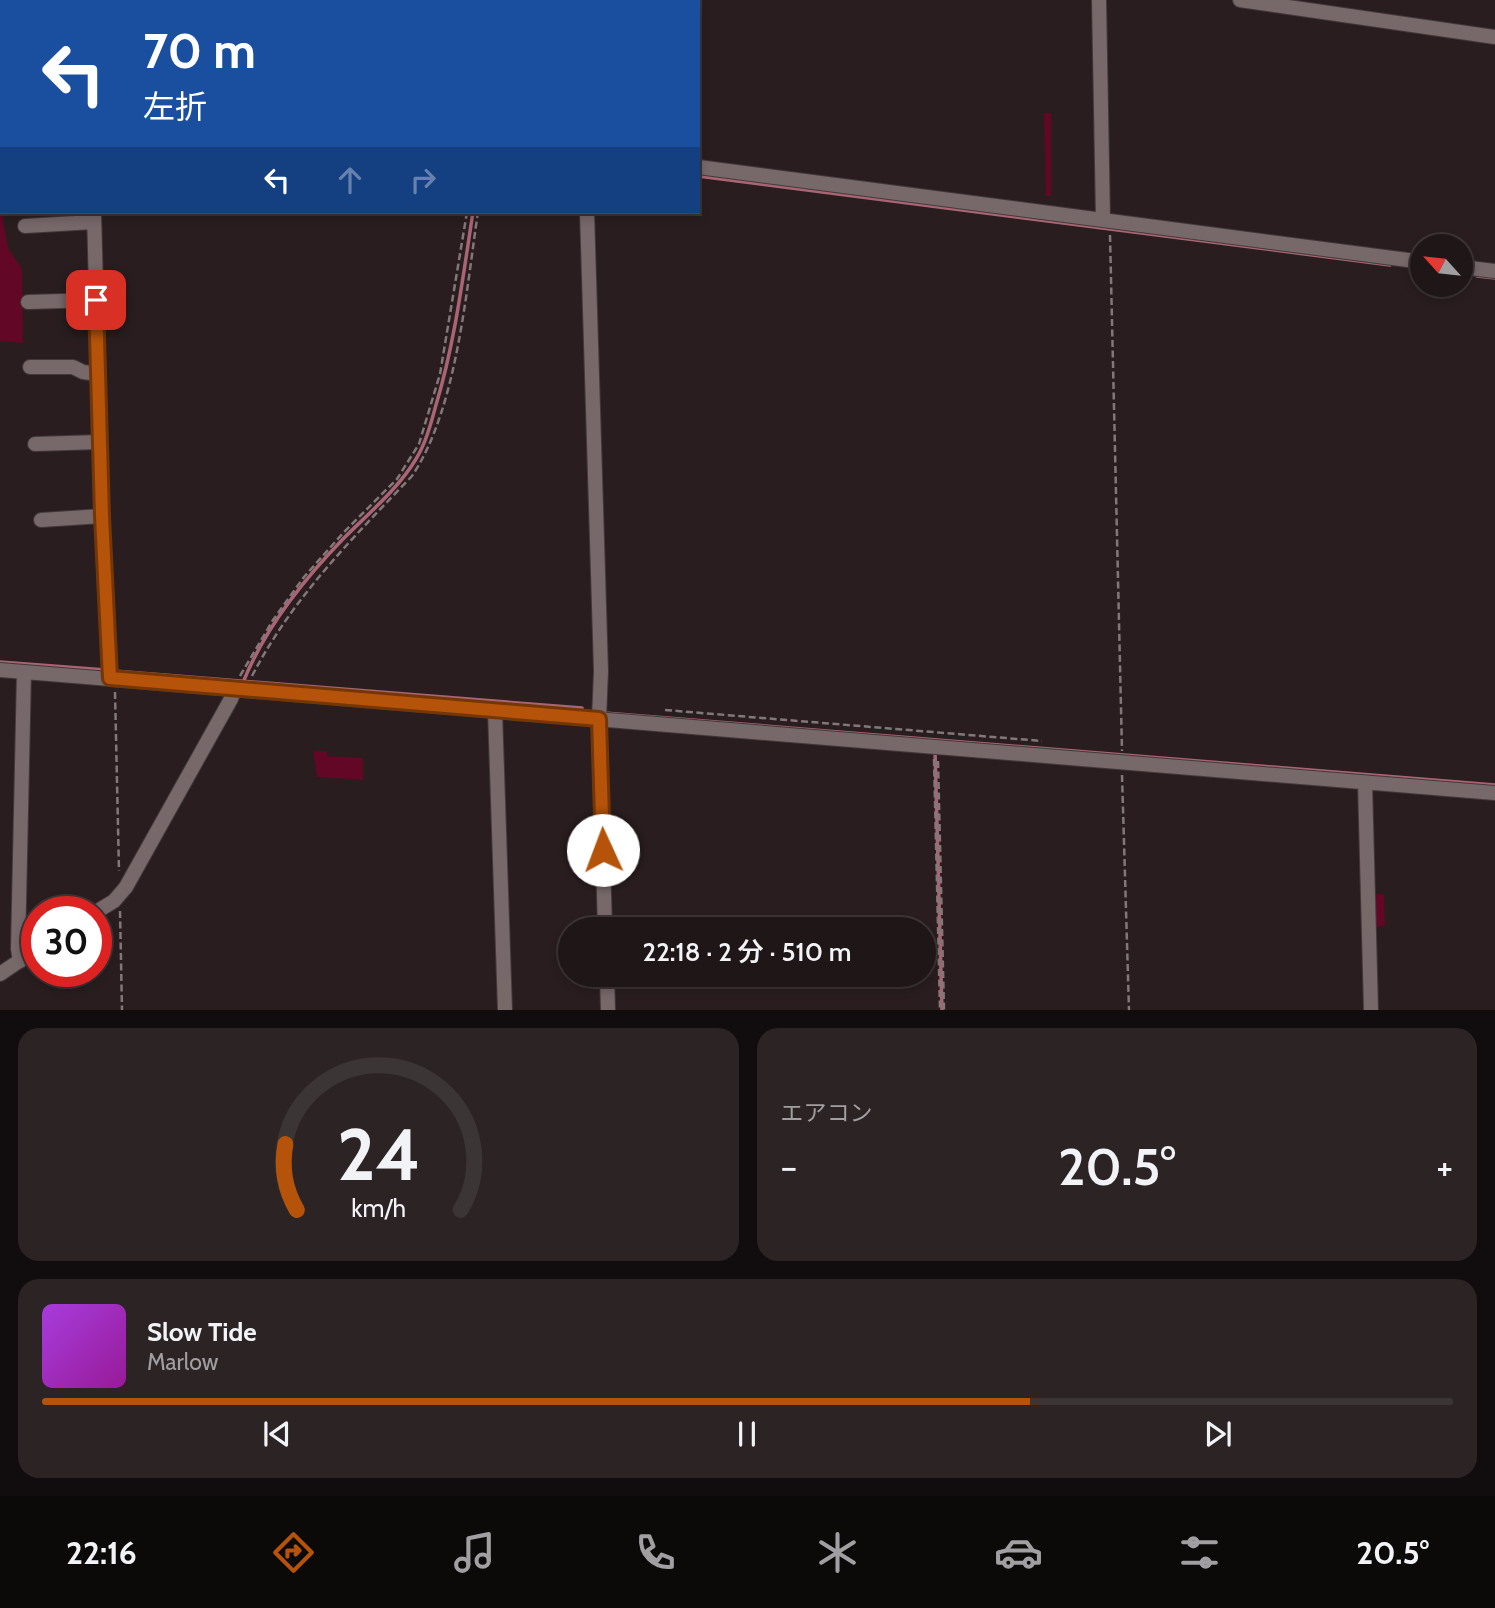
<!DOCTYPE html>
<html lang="ja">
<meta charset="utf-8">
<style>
body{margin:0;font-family:Cabin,"Noto Sans JP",sans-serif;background:#2c2324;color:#f1f3f6;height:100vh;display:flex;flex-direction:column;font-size:26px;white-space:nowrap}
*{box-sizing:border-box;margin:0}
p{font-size:23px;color:#a19fa1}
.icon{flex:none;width:38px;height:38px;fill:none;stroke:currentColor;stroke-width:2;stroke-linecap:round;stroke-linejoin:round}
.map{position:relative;height:1010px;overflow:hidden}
.panel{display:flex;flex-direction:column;gap:18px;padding:18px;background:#110c0d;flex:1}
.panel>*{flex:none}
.hud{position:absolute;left:0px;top:0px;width:700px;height:214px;box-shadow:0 4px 10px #0003,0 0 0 2px #3c3536;background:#1a4fa0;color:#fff;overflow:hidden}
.needle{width:46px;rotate:297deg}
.controls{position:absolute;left:1410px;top:234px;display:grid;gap:14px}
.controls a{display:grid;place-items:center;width:63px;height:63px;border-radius:50%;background:#1f1617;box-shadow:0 4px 10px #0003,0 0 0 2px #3c3536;font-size:35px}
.speed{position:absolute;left:21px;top:896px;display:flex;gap:14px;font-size:35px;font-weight:700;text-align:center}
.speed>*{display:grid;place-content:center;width:91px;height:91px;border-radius:50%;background:#1f1617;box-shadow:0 4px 10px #0003,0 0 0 2px #3c3536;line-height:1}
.speed .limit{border:10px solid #d22;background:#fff;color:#111}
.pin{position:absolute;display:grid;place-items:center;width:60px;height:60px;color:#fff;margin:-30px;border-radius:14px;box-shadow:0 4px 10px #0006}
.me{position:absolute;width:77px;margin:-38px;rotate:358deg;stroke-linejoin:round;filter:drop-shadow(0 0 5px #0008)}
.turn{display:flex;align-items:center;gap:24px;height:147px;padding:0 28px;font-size:32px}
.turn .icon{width:91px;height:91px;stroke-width:2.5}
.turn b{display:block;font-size:49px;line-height:60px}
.lanes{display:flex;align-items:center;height:66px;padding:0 28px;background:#0003;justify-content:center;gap:35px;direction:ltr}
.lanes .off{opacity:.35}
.big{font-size:52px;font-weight:600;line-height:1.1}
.panel .widget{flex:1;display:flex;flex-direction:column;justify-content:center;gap:10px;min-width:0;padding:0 24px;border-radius:21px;background:#2c2324}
.panel .dial{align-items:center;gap:0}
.dial svg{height:182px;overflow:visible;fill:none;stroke:#3c3536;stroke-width:7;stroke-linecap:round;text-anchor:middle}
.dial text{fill:#f1f3f6;stroke:none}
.song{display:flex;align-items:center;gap:21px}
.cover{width:84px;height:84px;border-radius:10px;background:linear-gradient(135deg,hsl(280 70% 55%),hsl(300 70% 35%))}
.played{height:7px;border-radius:4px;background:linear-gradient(90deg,#b45309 70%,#3c3536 70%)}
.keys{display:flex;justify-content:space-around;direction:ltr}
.heat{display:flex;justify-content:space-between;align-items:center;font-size:38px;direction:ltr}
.panel .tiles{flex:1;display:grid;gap:18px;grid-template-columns:1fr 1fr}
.widget:last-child{grid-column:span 2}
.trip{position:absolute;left:558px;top:917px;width:378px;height:70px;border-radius:35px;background:#1f1617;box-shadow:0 4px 10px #0003,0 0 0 2px #3c3536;font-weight:600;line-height:70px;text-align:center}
.tabs{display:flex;height:112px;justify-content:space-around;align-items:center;background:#0c0909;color:#a19fa1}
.tabs .icon{width:49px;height:49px}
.tabs .current{color:#b45309}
.tabs b{font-size:32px;color:#f1f3f6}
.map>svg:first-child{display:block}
.green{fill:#620725}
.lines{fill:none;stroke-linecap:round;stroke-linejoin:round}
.stream{stroke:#aa6574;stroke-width:3.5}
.minor-casing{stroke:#43393b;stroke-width:16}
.path{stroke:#827879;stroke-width:2.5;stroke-dasharray:7 3.5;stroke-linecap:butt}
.minor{stroke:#77686a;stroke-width:14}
.route-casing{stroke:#753606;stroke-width:18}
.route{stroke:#b45309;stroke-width:12}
</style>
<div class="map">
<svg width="1495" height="1010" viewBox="0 0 1495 1010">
<rect width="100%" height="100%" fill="#291d1f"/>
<path class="green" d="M1044 113H1051V196H1046Z
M0 145H2L3 220 8 248 22 269 23 343 0 341Z
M313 751H327V756L363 758V780L317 777Z
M1374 893 1384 895 1385 925 1375 928Z"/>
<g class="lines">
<path class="stream" d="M0 86H2
M698 176 1390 265
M1477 276 1495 278
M0 662 106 670
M114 671 582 708
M242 685C263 631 304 579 344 538 369 513 398 489 416 459 426 443 431 423 436 405 455 342 463 276 473 212
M605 713 1495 785
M935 750 942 1010"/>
<defs>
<path id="minor" d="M88 0V2
M578 0V2
M1099 0 1103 219
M1240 0 1495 37
M0 78H2
M698 167 1423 262
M94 212 102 516 110 678
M587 212 601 671 599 719 605 929
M25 226 94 222
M1461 267 1495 271
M28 302 96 300
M30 367H73L83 372 98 374
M35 444 100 442
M41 520 102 516
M0 670 1495 793
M495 711 505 1010
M1365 783 1371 1010
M96 912 114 901 126 887 231 699 235 689
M20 961 18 949 24 672
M0 974 37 949
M607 975 608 1010"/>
</defs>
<use href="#minor" class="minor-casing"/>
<path class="path" d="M1110 235 1122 751
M240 676 273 620 304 577 344 532 397 479 419 444 440 374 467 212
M252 676C293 597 351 540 412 476 457 409 466 291 478 212
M115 692 119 871
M665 710 1042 741
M934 759 940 1010
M938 761 944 1010
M1122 775 1129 1010
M120 911 122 1010"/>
<use href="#minor" class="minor"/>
</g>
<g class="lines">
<defs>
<path id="route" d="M96 300 102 516 110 678 599 719 603 850"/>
</defs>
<use href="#route" class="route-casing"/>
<use href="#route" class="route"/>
</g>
</svg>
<div class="controls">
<a><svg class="needle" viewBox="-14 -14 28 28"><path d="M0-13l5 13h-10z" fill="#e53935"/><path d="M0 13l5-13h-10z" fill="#a19fa1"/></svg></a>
</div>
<div class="speed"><div class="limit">30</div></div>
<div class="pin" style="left:96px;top:300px;background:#d93025"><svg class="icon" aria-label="arrive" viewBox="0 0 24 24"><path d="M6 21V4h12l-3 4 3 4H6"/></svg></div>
<svg class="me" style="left:603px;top:850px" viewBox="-20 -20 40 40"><circle r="19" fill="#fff"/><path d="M0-13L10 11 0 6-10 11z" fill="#b45309"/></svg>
<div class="trip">22:18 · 2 分 · 510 m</div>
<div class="hud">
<div class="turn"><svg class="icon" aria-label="left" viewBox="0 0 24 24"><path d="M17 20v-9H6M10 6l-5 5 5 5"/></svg><div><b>70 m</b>左折</div></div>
<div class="lanes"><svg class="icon" aria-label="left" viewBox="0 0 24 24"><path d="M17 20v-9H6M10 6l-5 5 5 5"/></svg><svg class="icon off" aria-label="ahead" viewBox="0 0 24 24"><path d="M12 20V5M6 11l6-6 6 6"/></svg><svg class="icon off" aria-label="right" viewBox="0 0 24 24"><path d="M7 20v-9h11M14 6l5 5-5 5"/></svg></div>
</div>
</div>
<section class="panel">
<div class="tiles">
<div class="widget dial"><svg viewBox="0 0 100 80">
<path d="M14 69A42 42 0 1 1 86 69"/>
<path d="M14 69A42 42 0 0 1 9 40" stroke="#b45309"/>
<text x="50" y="56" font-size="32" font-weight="700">24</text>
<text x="50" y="72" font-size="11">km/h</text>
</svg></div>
<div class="widget"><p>エアコン</p>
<div class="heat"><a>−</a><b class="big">20.5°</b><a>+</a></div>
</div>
<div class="widget">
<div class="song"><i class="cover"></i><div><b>Slow Tide</b><p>Marlow</p></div></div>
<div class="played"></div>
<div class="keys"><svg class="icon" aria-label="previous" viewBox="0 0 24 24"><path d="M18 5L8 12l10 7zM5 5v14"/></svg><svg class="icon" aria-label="pause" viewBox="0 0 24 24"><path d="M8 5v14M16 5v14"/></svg><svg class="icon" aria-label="next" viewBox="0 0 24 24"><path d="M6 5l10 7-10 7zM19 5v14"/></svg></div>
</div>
</div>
</section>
<nav class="tabs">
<b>22:16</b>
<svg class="icon current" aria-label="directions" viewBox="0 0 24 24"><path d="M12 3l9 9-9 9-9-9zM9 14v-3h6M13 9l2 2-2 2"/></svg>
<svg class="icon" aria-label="music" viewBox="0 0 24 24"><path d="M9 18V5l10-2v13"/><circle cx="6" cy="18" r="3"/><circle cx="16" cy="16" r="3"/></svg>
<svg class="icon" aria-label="phone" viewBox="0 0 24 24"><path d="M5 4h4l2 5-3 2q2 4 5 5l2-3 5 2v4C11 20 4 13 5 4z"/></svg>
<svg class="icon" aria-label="climate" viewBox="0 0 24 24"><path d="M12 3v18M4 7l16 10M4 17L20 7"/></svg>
<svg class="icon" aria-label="car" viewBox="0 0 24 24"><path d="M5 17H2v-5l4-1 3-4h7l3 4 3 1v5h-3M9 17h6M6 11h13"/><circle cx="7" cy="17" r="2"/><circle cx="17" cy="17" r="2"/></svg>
<svg class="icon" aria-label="filters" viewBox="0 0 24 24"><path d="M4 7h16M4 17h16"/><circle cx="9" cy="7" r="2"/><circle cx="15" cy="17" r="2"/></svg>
<b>20.5°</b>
</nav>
